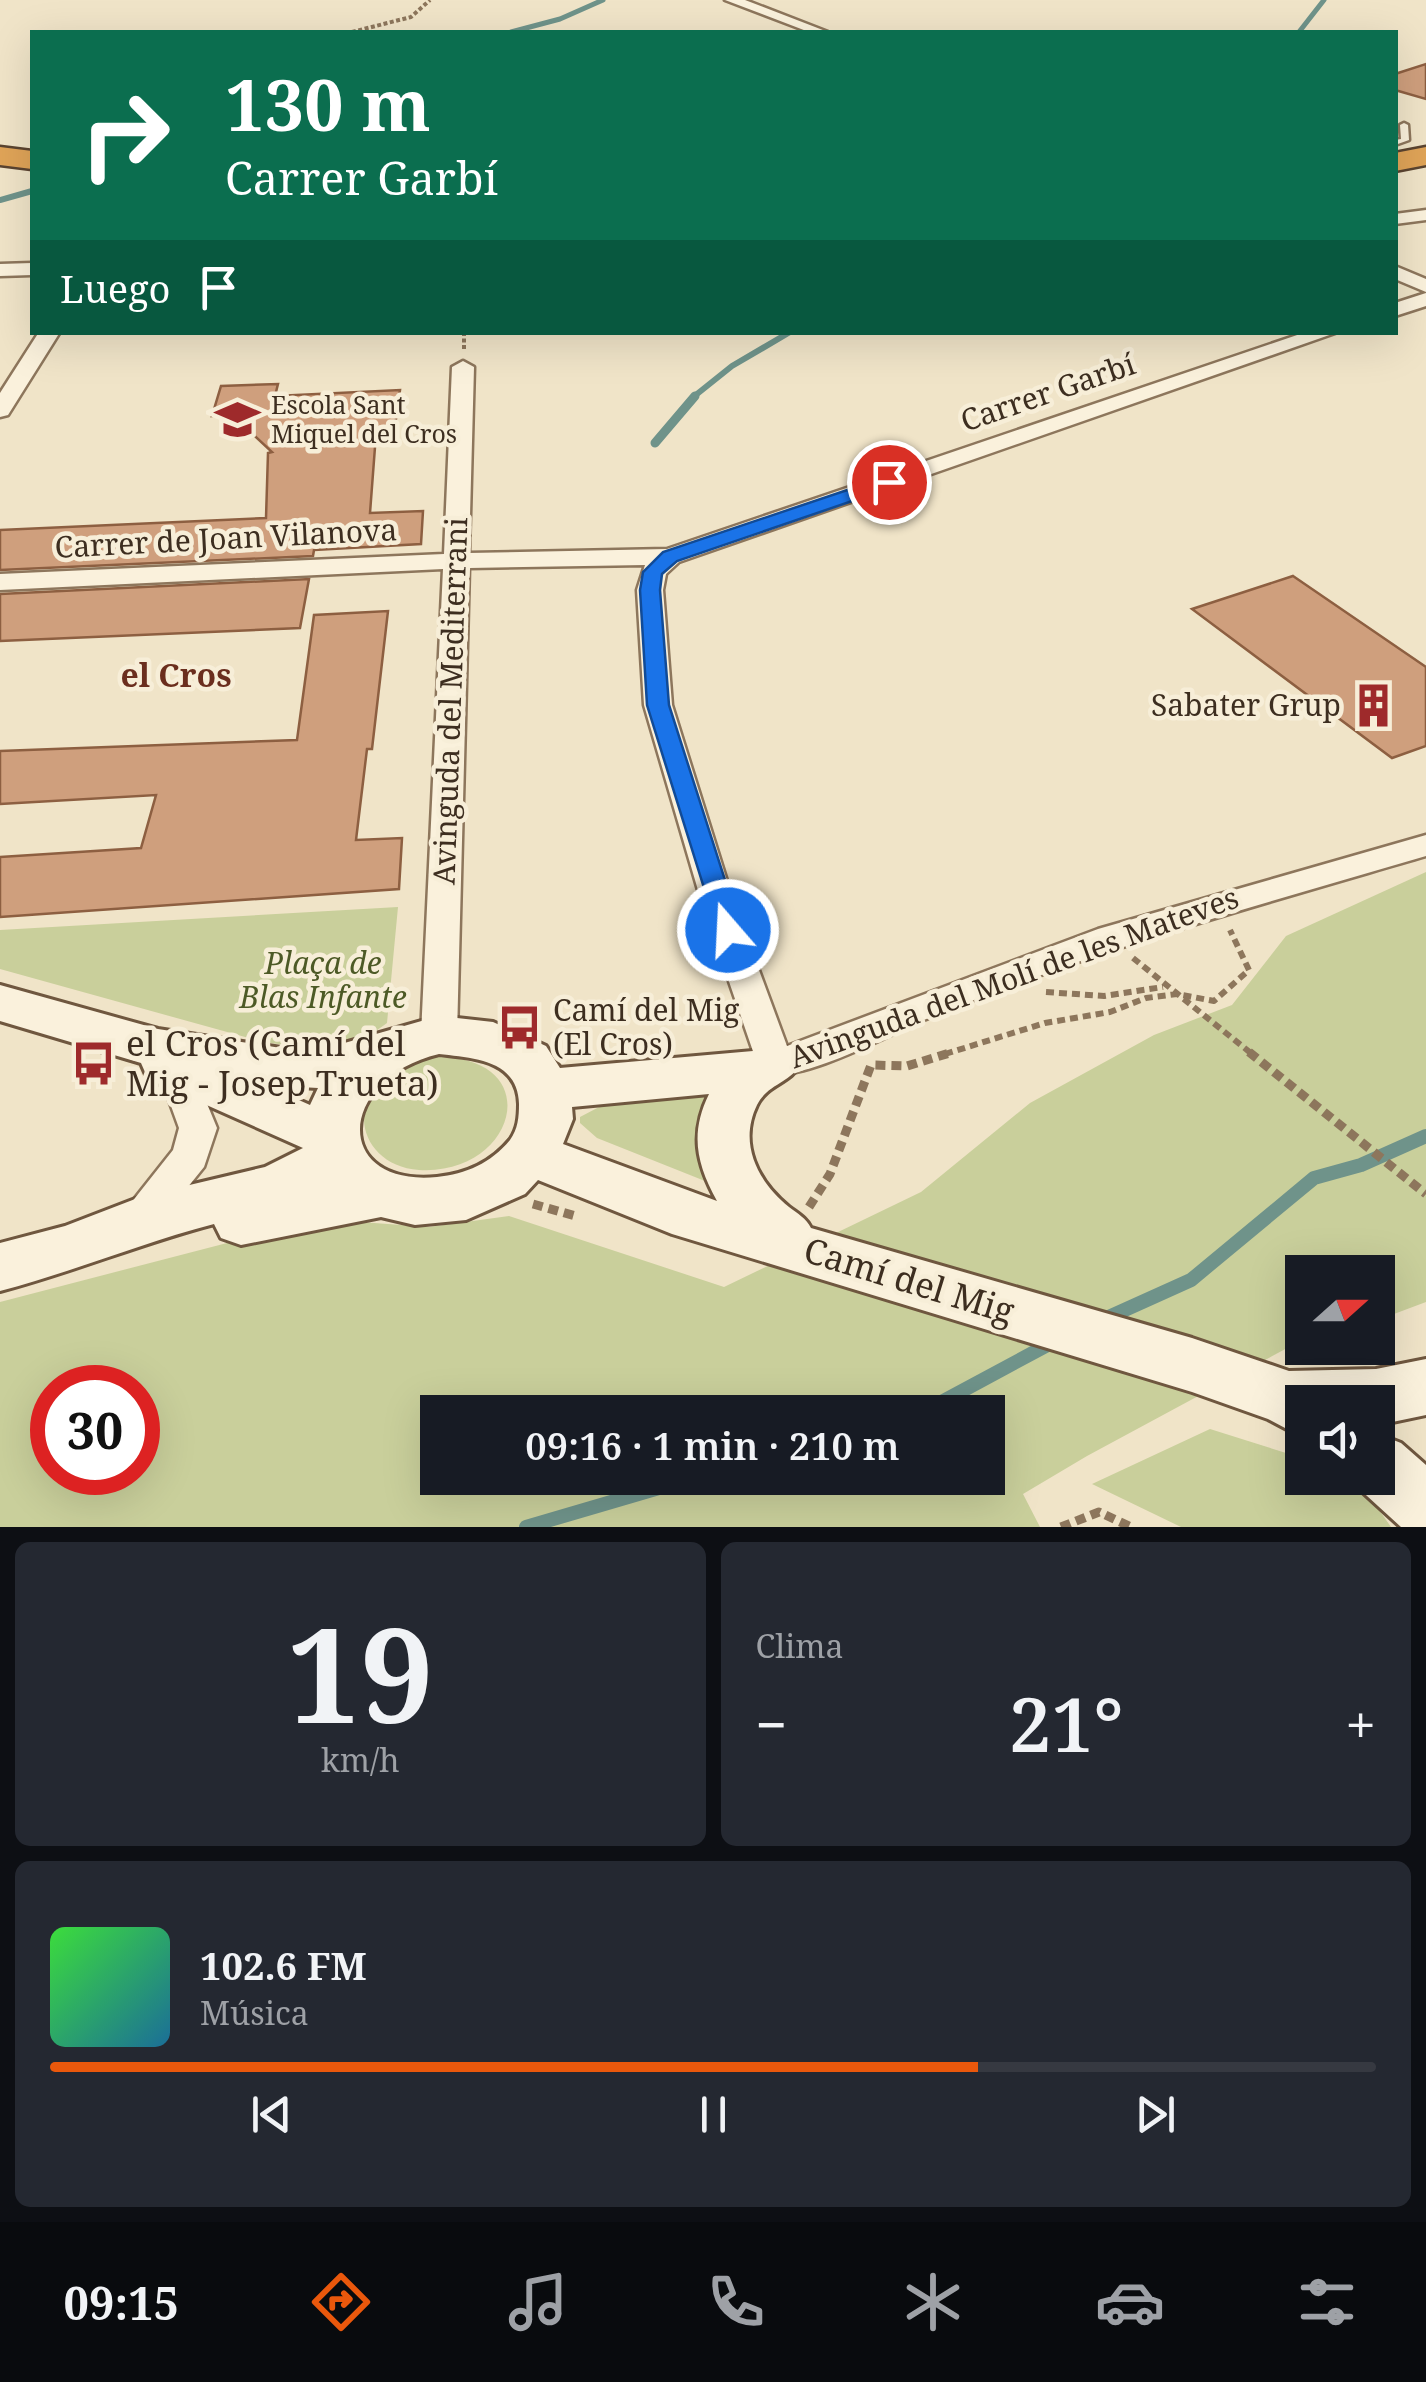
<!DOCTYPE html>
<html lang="es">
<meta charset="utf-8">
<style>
body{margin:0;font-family:"Noto Serif",serif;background:#242831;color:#f1f3f6;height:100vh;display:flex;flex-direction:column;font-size:38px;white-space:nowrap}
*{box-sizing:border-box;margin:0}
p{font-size:32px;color:#9ea1a6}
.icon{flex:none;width:55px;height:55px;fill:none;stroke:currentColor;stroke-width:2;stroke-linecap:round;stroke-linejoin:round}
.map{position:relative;height:1527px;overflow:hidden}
.sheet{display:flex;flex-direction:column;gap:15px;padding:15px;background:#0d0f14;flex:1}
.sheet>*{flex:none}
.hud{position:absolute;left:30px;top:30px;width:1368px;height:305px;border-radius:0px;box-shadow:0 10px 40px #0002;background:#0b6e4f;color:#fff;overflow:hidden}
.needle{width:65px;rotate:69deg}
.buttons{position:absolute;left:1285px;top:1255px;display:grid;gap:20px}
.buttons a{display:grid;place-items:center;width:110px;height:110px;border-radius:0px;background:#171b24;box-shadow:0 10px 40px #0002;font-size:50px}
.speed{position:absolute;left:30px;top:1365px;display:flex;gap:20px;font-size:50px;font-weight:700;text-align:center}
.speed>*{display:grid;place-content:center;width:130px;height:130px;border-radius:50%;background:#171b24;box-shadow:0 10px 40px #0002;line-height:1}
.speed .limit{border:15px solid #d22;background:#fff;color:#111}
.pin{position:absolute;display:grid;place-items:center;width:85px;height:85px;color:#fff;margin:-42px;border:5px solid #fff;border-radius:50%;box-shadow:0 2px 10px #0007}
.me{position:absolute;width:110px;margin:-55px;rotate:341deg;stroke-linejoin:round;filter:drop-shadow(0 0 8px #0008)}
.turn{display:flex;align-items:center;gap:35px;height:210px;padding:0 30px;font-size:45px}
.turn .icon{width:130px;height:130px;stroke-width:2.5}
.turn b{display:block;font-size:70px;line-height:85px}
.then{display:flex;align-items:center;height:95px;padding:0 30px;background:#0003;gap:20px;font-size:38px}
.big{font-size:75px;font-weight:600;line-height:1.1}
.sheet .widget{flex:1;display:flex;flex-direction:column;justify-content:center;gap:15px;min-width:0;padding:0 35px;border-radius:15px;background:#242831}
.sheet .dial{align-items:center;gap:0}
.dial b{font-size:130px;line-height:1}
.song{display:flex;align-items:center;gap:30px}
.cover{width:120px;height:120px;border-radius:15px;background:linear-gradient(135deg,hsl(120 70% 55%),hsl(200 70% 35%))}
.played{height:10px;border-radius:5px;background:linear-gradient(90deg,#ea580c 70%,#363941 70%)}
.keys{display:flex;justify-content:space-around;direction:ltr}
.heat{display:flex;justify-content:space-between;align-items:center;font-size:55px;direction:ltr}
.sheet .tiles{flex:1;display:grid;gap:15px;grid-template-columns:1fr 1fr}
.widget:last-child{grid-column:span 2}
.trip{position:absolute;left:420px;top:1395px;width:585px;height:100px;border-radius:0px;background:#171b24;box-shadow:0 10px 40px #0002;font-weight:600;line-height:100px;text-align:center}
.dock{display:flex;height:160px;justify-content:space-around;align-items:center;background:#090b0e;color:#9ea1a6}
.dock .icon{width:70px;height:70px}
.dock .current{color:#ea580c}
.dock b{font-size:45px;color:#f1f3f6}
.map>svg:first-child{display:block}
.green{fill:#c9cf9b;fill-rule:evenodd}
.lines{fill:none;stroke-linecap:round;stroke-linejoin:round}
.stream-far3{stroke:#6f938a;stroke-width:5}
.stream-far2{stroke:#6f938a;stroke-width:6}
.stream-far1{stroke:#6f938a;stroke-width:9}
.stream{stroke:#6f938a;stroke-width:14}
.building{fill:#cf9f7d;stroke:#8d5f41;stroke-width:2.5}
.lane-casing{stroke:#8d765c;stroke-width:5}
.street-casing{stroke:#8d765c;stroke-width:5}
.secondary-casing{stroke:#6f573f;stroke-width:6}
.highway-casing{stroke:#5b4430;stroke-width:5}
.path-far2{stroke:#8d765c;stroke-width:4;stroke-dasharray:4 2.5;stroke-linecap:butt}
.path-far1{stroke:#8d765c;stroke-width:6;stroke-dasharray:8 5;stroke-linecap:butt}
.path{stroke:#8d765c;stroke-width:9;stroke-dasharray:10 6;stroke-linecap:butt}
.lane{fill:#faf1dc;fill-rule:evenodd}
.street{fill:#faf1dc;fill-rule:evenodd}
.secondary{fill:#faf1dc;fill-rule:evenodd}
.highway{fill:#e0a458;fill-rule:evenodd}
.route{fill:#1a73e8;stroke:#114b97;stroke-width:2.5}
.labels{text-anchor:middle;stroke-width:9;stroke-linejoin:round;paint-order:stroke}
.far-poi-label{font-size:25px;fill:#3d2e20;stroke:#f7eed8;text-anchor:start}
.street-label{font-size:30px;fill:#3d2e20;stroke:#f7eed8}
.poi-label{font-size:30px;fill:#3d2e20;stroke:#f7eed8;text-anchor:end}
.park-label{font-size:30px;font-style:italic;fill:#4d5a26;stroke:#f7eed8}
.neighbourhood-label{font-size:32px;font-weight:bold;fill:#6b2e1e;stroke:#f7eed8}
.near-poi-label{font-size:35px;fill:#3d2e20;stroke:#f7eed8;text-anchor:start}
.near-street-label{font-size:35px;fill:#3d2e20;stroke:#f7eed8}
</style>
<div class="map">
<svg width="1426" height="1527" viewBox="0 0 1426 1527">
<rect width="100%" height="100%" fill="#f0e4c8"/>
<path class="green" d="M1426 872V1302L1378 1320V1272H1302V1340L1087 1456 1023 1494 1040 1527H0V1302L319 1219 429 1227 509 1216 724 1287 921 1192 1030 1103 1154 1035 1232 1005 1286 936ZM52 1388H138V1472H52ZM438 1412H988V1478H438Z
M398 907 387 1023 362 1041 331 1051 263 1042 0 969V930Z
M433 1057C549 1054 518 1176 419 1170 364 1166 343 1107 390 1074 402 1065 419 1061 433 1057Z
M707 1095 710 1096V1183L597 1138 580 1123V1117L601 1106Z
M1210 1429 1302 1458V1478H1342L1377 1507 1391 1527H1181L1092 1484Z"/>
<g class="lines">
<path class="stream-far3" d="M511 32 560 19 603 0
M1299 32 1324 0"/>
<path class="stream-far2" d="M0 200 32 191
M692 398 732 366 790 332"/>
<path class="stream-far1" d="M655 443 695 396"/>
<path class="stream" d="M1100 1321 1191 1280 1314 1178 1361 1165 1426 1136
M923 1412 1053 1342
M526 1527 693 1478"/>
</g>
<path class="building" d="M1426 64V99L1395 90V74Z
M278 384 275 396 400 390 394 433 376 434 370 513 423 511 421 544 314 550 313 556 0 570V530L266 518 268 453 272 452 230 413 212 416 221 386Z
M1293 576 1426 667V746L1392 758 1192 609Z
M309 579 300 628 0 641V594Z
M388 611 372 749H367L356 840 402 838 399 889 0 917V857L141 848 156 795 0 804V751L297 740 314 615Z"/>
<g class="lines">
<defs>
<path id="lane" d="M1404 123 1408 125 1409 140 1395 145V140L1401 139 1400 125Z"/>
<path id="street" d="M725 0H745L828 32H809Z
M1426 210V220L1395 224V214Z
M32 263V275L0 276V264Z
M1395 266 1426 279V292L1395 279Z
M1426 293V306L1395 316V303Z
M39 332H60L8 415 0 417V393Z
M1306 332H1338L679 562 666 574 663 590 672 705 732 897 787 1046 1098 929 1426 835V856C1255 906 1084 953 919 1022 883 1038 798 1084 762 1073L757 1063 700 897 644 705 637 590 645 565 469 568 457 1035 452 1044 439 1048 426 1044 421 1035 443 569 0 590V574L444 554 452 367 463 361 474 367 469 553 667 549Z
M176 1056 189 1060 217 1128 204 1167 150 1234 136 1238 122 1234 116 1222 173 1150 179 1128 158 1070 163 1060Z"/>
<path id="secondary" d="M0 985 158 1029 281 1048 334 1046 439 1016 493 1022 546 1046 560 1068 753 1051 775 1044 793 1049 801 1063C790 1084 768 1083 757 1105 738 1144 758 1182 789 1207 798 1214 806 1218 811 1228L1192 1338 1289 1371 1376 1369 1426 1359V1415L1378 1425V1402H1302V1437L1268 1419 1192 1392 672 1234 538 1180 525 1194 466 1220 415 1225 381 1217 241 1245 221 1238 214 1224C141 1243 73 1272 0 1291V1243L65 1226 143 1196 265 1167 303 1148 148 1079 141 1063 0 1021ZM439 1054C474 1058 518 1060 519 1104 519 1117 518 1129 510 1140 491 1163 466 1174 437 1177 332 1187 336 1079 439 1054ZM265 1085 318 1088 310 1105ZM709 1094C690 1133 696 1163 717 1201L563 1144 573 1119 572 1107Z
M1378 1434 1401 1443 1426 1465V1527H1401L1355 1485 1352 1478H1378Z"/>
<path id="highway" d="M0 147 32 151V169L0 165Z
M1426 147V165L1395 171V153Z"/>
</defs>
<use href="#lane" class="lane-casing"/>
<use href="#street" class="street-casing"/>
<use href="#secondary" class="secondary-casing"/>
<use href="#highway" class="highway-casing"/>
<path class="path-far2" d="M352 32 411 17 430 0
M464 332V351"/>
<path class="path-far1" d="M1133 958 1252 1054
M1046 992 1104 996 1163 987
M945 1054 1045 1023 1110 1012 1146 998 1177 994 1214 1001 1249 970 1230 930"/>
<path class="path" d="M1249 1052 1426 1194
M533 1204 579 1217
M809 1207 830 1174 871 1065 907 1066 953 1052
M1061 1527 1099 1512 1131 1527"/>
<use href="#lane" class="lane"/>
<use href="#street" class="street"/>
<use href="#secondary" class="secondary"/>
<use href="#highway" class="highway"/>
</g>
<path class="route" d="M889 476 898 482 896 486 677 561 662 574 660 590 669 705 741 930 737 936H719L647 705 640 590 643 572 663 552Z"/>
<defs>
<symbol id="school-bare" viewBox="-9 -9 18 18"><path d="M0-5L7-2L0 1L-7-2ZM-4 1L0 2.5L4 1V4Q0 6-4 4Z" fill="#9e2a2b" stroke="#f7eed8" stroke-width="2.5" paint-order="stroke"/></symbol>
<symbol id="building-bare" viewBox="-9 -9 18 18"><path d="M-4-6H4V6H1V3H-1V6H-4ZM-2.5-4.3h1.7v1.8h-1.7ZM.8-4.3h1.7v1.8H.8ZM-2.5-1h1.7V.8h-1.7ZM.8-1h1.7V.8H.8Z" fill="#9e2a2b" stroke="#f7eed8" stroke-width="2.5" paint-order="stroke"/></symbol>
<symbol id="bus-bare" viewBox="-9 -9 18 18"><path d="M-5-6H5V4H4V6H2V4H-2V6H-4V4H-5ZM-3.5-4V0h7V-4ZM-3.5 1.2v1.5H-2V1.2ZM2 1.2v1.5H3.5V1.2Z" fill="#9e2a2b" stroke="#f7eed8" stroke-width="2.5" paint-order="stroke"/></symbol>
</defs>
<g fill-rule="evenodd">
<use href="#school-bare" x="206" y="388" width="63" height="63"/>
<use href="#building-bare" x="1342" y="674" width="63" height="63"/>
<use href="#bus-bare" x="488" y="996" width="63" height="63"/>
<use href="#bus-bare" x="62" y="1032" width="63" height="63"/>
</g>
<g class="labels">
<g class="far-poi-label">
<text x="271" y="414">Escola Sant<tspan x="271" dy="29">Miquel del Cros</tspan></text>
</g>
<g class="street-label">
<text transform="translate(1048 393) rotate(-19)" y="10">Carrer Garbí</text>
<text transform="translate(226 539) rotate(-3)" y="10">Carrer de Joan Vilanova</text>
<text transform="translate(451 701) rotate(-88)" y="10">Avinguda del Mediterrani</text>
<text transform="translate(1014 978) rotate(-20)" y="10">Avinguda del Molí de les Mateves</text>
</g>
<g class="poi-label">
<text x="1341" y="716">Sabater Grup</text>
<text x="553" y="1021" text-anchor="start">Camí del Mig<tspan x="553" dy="34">(El Cros)</tspan></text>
</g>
<g class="park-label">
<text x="323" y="974">Plaça de<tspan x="323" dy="34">Blas Infante</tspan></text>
</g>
<g class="neighbourhood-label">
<text x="176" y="687">el Cros</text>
</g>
<g class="near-poi-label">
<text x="126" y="1056">el Cros (Camí del<tspan x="126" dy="40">Mig - Josep Trueta)</tspan></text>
</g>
<g class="near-street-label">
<text transform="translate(909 1281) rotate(17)" y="12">Camí del Mig</text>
</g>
</g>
</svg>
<div class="buttons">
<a><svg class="needle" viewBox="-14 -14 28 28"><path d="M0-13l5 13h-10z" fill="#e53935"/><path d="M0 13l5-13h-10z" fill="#9ea1a6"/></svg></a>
<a><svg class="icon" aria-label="sound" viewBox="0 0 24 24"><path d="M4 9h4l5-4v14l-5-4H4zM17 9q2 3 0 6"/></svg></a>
</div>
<div class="speed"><div class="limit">30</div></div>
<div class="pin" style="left:889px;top:482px;background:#d93025"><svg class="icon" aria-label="arrive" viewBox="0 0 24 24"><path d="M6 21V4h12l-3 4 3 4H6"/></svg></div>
<svg class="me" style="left:728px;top:930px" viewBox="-20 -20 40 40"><circle r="17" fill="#1a73e8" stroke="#fff" stroke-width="3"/><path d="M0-11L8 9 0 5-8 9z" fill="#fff"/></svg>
<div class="trip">09:16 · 1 min · 210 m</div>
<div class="hud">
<div class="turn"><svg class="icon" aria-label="right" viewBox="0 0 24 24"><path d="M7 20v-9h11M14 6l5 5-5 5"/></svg><div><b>130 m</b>Carrer Garbí</div></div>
<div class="then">Luego<svg class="icon" aria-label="arrive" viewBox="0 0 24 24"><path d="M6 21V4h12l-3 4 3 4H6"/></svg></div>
</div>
</div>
<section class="sheet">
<div class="tiles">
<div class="widget dial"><b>19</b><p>km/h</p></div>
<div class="widget"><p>Clima</p>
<div class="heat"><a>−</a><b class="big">21°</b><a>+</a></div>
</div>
<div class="widget">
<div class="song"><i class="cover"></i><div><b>102.6 FM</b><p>Música</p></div></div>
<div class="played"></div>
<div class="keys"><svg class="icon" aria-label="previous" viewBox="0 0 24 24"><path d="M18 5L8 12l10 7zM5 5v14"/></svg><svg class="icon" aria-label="pause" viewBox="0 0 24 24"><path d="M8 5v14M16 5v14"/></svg><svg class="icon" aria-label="next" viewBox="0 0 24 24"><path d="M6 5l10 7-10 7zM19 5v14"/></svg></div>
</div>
</div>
</section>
<nav class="dock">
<b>09:15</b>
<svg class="icon current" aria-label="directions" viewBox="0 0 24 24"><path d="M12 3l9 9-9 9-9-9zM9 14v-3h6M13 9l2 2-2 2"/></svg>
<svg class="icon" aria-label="music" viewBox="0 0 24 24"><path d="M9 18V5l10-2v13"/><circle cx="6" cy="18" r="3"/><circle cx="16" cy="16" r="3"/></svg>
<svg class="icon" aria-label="phone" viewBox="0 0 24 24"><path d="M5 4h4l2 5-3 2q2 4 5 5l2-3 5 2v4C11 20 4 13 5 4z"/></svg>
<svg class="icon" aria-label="climate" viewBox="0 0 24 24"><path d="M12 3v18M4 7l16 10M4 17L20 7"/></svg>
<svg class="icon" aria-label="car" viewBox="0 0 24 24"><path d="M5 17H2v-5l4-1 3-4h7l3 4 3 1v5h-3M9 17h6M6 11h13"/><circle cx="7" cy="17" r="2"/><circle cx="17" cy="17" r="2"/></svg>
<svg class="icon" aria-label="filters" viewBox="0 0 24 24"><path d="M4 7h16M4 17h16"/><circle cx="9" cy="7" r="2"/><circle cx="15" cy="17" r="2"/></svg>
</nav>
